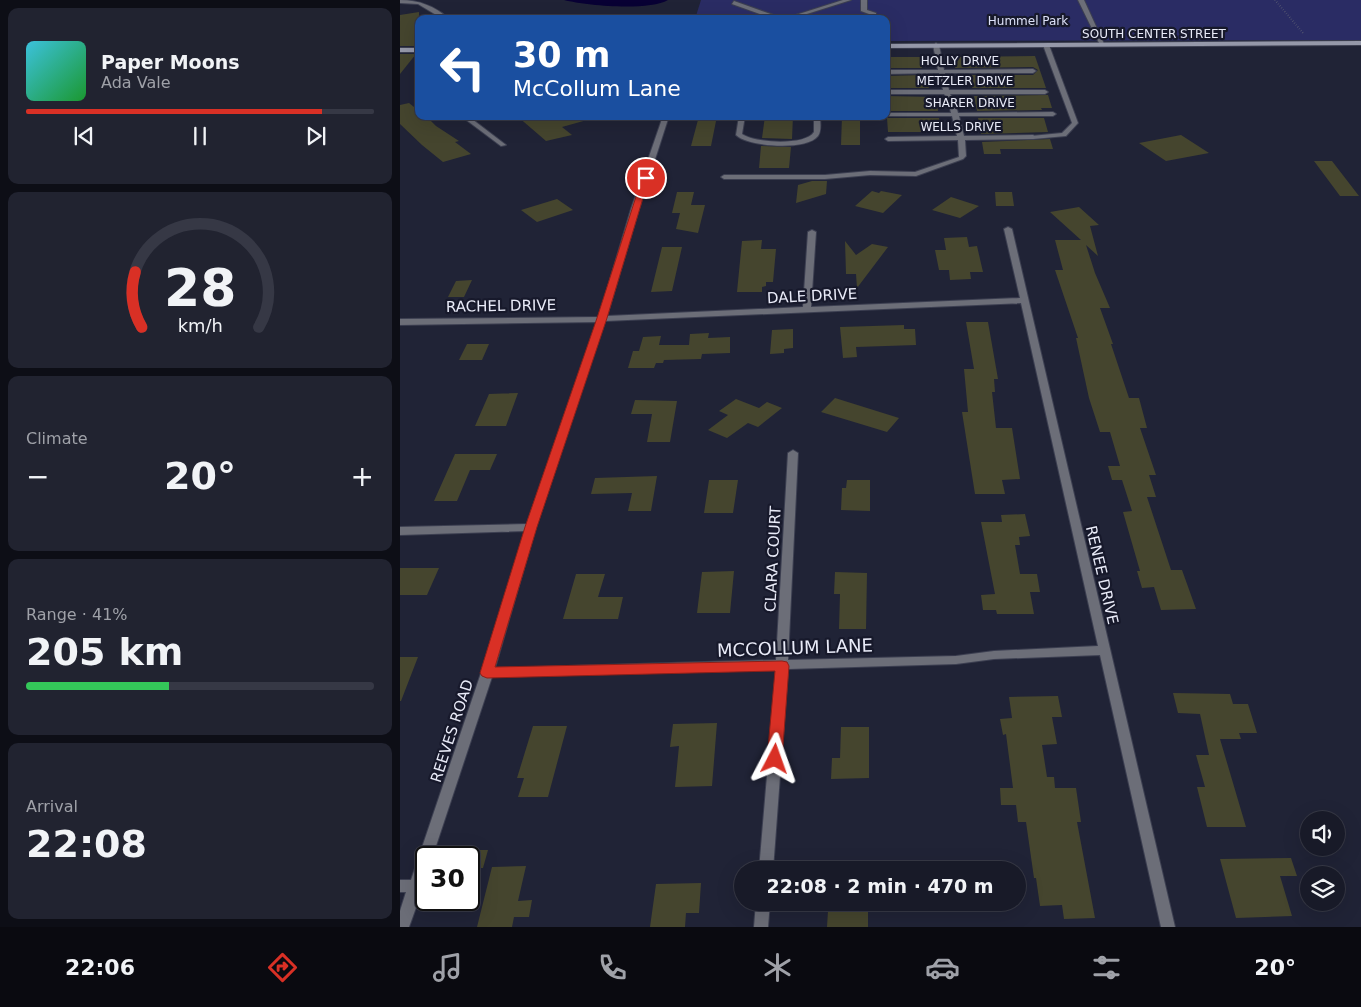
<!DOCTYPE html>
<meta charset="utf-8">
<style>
body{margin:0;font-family:"DejaVu Sans",sans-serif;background:#212330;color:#f1f3f6;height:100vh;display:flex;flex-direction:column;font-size:19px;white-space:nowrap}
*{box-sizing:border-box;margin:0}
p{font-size:16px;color:#9fa1a8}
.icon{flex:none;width:28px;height:28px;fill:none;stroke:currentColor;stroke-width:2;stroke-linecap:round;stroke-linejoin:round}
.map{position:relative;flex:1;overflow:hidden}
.side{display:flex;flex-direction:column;gap:8px;padding:8px;background:#0d0e16;width:400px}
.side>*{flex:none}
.hud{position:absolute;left:15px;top:15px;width:475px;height:105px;border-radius:10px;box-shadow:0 5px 20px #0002,0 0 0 1px #363845;background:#1a4fa0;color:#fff;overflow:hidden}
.controls{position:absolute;left:900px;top:811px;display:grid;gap:10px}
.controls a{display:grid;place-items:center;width:45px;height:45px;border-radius:50%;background:#181a28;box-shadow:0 5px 20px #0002,0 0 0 1px #363845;font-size:25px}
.speed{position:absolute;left:15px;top:846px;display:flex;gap:10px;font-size:25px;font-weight:700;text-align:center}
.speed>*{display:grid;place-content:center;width:65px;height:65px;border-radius:50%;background:#181a28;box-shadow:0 5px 20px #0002,0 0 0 1px #363845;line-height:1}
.speed .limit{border:2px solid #111;border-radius:8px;background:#fff;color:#111}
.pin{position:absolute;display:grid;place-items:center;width:42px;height:42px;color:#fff;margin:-21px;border:2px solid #fff;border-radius:50%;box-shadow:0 1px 5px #0007}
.me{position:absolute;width:55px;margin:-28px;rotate:4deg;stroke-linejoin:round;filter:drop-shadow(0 0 4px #0008)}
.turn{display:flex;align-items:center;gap:18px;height:105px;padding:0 15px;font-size:22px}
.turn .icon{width:65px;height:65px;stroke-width:2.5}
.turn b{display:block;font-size:35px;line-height:42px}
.big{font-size:38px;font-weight:700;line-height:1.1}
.side .widget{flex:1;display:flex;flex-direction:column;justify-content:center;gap:8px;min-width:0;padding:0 18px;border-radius:10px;background:#212330}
.side .dial{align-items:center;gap:0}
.dial svg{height:130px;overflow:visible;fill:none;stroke:#363845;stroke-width:7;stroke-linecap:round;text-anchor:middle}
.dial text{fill:#f1f3f6;stroke:none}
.song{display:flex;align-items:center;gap:15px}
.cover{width:60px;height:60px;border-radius:8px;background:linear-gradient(135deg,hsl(190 70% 55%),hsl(130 70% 35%))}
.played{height:5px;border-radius:2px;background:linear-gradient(90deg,#d93025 85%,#363845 85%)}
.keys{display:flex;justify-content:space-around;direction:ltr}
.heat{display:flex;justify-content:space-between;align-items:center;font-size:28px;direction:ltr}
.charge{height:8px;border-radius:4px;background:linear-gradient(90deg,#34c759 41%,#363845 0)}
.trip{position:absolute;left:334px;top:861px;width:292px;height:50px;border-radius:25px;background:#181a28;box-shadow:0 5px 20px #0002,0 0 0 1px #363845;font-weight:700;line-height:50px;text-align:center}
.menu{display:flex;height:80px;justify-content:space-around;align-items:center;background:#0a0a10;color:#9fa1a8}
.menu .icon{width:35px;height:35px}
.menu .selected{color:#d93025}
.menu b{font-size:22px;color:#f1f3f6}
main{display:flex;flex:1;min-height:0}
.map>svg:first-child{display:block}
.green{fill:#2a2c64}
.water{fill:#080034}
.building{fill:#45452e}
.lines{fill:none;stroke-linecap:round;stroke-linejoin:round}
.lane-casing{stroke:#3c3f51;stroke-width:2}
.street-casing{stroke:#3c3f51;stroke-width:2}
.secondary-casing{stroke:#3c3f51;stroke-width:2}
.path{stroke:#616375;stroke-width:2;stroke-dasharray:0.5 2;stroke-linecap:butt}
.lane{fill:#6c6e78;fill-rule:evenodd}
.street{fill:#6c6e78;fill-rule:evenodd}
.secondary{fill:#9598a9;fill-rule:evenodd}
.route{fill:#d93025;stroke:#8d1f18}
.labels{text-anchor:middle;stroke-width:4.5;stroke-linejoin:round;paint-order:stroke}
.far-park-label{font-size:12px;fill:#dde1f8;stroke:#17192b}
.far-street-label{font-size:12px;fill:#e9ebf8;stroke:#17192b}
.street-label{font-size:15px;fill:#e9ebf8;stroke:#17192b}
.near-street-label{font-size:18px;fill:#e9ebf8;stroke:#17192b}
</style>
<main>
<section class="side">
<div class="widget">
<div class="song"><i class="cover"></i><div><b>Paper Moons</b><p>Ada Vale</p></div></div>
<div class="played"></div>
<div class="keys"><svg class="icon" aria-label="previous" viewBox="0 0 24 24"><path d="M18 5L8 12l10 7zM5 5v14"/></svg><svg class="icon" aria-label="pause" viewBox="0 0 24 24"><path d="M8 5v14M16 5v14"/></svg><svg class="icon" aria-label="next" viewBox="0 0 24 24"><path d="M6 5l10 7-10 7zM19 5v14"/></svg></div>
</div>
<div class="widget dial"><svg viewBox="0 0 100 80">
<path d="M14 69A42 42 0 1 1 86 69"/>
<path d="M14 69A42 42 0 0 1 10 35" stroke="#d93025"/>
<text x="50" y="56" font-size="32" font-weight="700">28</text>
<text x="50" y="72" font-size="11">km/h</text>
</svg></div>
<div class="widget"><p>Climate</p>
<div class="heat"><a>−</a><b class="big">20°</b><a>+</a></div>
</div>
<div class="widget"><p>Range · 41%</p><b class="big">205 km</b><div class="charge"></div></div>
<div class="widget"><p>Arrival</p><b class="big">22:08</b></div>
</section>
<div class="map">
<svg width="961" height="927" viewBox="0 0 961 927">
<rect width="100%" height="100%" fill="#202336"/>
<path class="green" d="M301 0H961V40L486 41V19H295Z"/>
<path class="water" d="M164 0H268C249 11 187 6 164 0Z"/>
<path class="building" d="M19 12V46H0V15Z
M0 54H16L0 74Z
M635 56 646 88H572V86H559L557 75H633L638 70 633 67 555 68 553 57Z
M486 57H520L522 68H486Z
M523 75 528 76 529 88H486V76Z
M648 95 652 108H641L642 110 577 111 574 96Z
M486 96 536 97 538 111H487Z
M9 103 19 111V116H26L36 126 59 141 55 142 71 154 43 162 22 145 0 124V105Z
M117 116H187V120L162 127 172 135 146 141Z
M299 116H317L311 146H291Z
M365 116H393L392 139 362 138Z
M442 116H460V145H441Z
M487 118H539L541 132H488Z
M578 118H644L648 132 581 134Z
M781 135 809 153 766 161 739 143Z
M650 139 653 149H600L601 154H584L582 142Z
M361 146 391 147 389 168H359Z
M914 161H932L959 196H940Z
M412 181H427L426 194 396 203 398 185Z
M472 191 479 193 481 191 502 195 483 213 455 206Z
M277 192H294L291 205H305L298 233 276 229 280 213H272Z
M595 192H612L614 206H596Z
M551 197 579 206 560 218 532 210Z
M157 199 173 210 137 222 121 210Z
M679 207 699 225 690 226 698 256 686 245 695 273 710 308H700L713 344H711L729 398H739L747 428H740L756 475H749L756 497H747L771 570H782L796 609 761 610 754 587 742 588 737 571H740L723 512 732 511 722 480H712L708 466H720L710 432H700L689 398 676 338H678L655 270H663L655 240H681L650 212Z
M567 237 569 247 577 246 583 272H570L571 279 550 280 549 270H539L535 250H546L544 238Z
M362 240 361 249H376L373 282H366V286L362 287V292H337L342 241Z
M445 241 456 255 472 244 488 247 457 288 456 274H446Z
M262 247H282L272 291 251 292Z
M72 280 64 297H48L56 281Z
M566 322H588L598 379H594L595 392H592L596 428H612L620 479 602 480 605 494H575L562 412H568L564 369H574Z
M504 325V329H515L516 345 456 347 457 357 443 358 440 327Z
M393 329V348L384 349V353L370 354 372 330Z
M309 333 308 338 330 337V353L302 354 301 359 264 360 263 363H256L254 368H228L233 351H239L243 337 261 336 259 345H289L290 334Z
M67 344H89L82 360H59Z
M118 393 106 426H75L89 394Z
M435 398 499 418 487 432 421 412Z
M336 399 359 408 367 402 382 408 358 427 348 423 327 438 308 430 328 415 319 411Z
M235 400 277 401 270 442H247L252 414H231Z
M55 454H97L90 470H70L57 501H34Z
M257 476 251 511H228L232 493 191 494 195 478Z
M309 480H338L333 513H304Z
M447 480H470V511L441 510 442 488H446Z
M625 514 630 536 619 537 620 545H615L620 574H637L640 592H630L634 614H597L596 610H583L581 595 595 594 581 522H602L601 515Z
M0 568H39L27 595H0Z
M334 571 330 613H297L302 572Z
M435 572 467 573 466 629H439L440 594H434Z
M176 574H205L198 597H223L218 619H163Z
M0 657H18L1 701H0Z
M773 693 830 694 833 704H848L857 733H839L841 739H820L846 827H807L797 787H805L796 755H809L800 714 778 713Z
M658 696 662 717H652L657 744 642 745 647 777H654L655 788H676L681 822H677L695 918 664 919 662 905 640 906 636 878H634L626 822H618L616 805H601L600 788H613L606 734 603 735 600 719 612 718 609 697Z
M317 723 312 786 275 787 279 746 270 747 273 724Z
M133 726H167L148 797H118L124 778H117Z
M441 727H469V778L431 779 432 758H440Z
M69 850H88L83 868H69Z
M891 858 897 876H880L892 916 836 918 820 859Z
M126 866 118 901 132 900 129 917H114L112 927H77L92 867Z
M301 883 299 913H286L285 927H250L256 884Z
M436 902H468V927H427L428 911H436Z"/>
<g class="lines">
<defs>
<path id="lane" d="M443 0H451L391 19H383Z
M461 0H467V10L476 13V15L469 19H462L469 14 461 11Z
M678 0H684L705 46 700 45Z
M334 1 382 18V19H374L332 4Z
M646 43 649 45 678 123 666 136 633 139 630 137 631 136 662 133 672 123 643 45Z"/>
<path id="street" d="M0 0C19 0 35 6 49 19H43L18 4 0 3Z
M536 43 539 45 544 70 633 69 636 71 633 73H545L549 90H645L648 92 645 94H550L554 99 558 113 653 112 656 114 653 116H559L564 136 633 135 636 137 633 139 565 140 566 156 563 159 516 176 470 175 425 179H324L321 177 324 175H425L470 171 515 172 559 157 558 140 488 141 485 139 488 137 557 136 552 116H485L487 113H551L548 99 544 94H486V90H543L539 73 486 74V70H538L533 45Z
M61 116H68L106 145 101 146Z
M263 116H269L239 209 207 316 403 307 408 232 412 230 416 232 411 307 620 298 604 229 608 227 612 229 775 927H761L700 655 594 659 556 664 388 669 373 870H359L376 670 92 677 32 858H26C26 883 18 902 9 927H0V911L6 892H0V880H11L81 673 125 531 0 535V527L127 524 197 322 0 325V319L199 317 231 209ZM621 303 698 646 594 651 556 656 388 660 398 453 393 450 388 453 376 660 95 668 136 527 205 321Z
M339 116H345L342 134C355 143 405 146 414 132V116H420C420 122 422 130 418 136 407 151 348 147 336 135Z
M356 902H370L368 927H354Z"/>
<path id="secondary" d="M961 41V45L486 48V44Z
M0 48H19V52H0Z"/>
</defs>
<use href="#lane" class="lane-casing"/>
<use href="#street" class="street-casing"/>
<use href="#secondary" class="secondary-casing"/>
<path class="path" d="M875 0 903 33"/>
<use href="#lane" class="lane"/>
<use href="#street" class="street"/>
<use href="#secondary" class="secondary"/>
</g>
<path class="route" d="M246 176 249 178 207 318 137 527 95 667 382 661 387 662 389 666 382 759 380 763 375 765 370 763 367 759 375 671 87 678 82 676 80 673 125 527 197 318 242 178Z"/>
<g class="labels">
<g class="far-park-label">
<text x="628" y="25">Hummel Park</text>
</g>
<g class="far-street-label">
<text x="754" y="38">SOUTH CENTER STREET</text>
<text x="560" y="65">HOLLY DRIVE</text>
<text x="565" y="85">METZLER DRIVE</text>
<text x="570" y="107">SHARER DRIVE</text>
<text x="561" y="131">WELLS DRIVE</text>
</g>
<g class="street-label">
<text transform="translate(412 296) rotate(-3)" y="5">DALE DRIVE</text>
<text transform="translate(101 306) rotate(-1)" y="5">RACHEL DRIVE</text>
<text transform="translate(373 559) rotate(-87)" y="5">CLARA COURT</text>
<text transform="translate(702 575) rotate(77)" y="5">RENEE DRIVE</text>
<text transform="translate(52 731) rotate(-72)" y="5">REEVES ROAD</text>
</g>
<g class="near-street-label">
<text transform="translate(395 648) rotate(-2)" y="6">MCCOLLUM LANE</text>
</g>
</g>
</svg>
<div class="controls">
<a><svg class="icon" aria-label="sound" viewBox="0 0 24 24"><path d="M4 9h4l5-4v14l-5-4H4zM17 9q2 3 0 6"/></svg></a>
<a><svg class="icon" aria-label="layers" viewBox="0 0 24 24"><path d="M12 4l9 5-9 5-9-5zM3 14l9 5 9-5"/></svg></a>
</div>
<div class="speed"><div class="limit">30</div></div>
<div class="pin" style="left:246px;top:178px;background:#d93025"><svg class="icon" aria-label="arrive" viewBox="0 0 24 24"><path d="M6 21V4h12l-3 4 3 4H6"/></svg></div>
<svg class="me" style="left:375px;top:759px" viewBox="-20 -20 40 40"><path d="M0-17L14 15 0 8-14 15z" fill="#d93025" stroke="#fff" stroke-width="4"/></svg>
<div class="trip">22:08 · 2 min · 470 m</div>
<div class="hud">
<div class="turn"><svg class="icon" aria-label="left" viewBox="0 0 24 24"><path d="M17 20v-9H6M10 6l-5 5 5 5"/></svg><div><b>30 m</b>McCollum Lane</div></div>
</div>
</div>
</main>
<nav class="menu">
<b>22:06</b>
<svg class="icon selected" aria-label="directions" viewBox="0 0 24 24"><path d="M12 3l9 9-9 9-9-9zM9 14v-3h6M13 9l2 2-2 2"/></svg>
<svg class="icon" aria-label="music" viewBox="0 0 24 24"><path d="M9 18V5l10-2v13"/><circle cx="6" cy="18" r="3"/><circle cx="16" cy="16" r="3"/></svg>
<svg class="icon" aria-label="phone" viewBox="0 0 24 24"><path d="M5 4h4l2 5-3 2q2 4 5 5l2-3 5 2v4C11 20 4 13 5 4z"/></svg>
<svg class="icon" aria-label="climate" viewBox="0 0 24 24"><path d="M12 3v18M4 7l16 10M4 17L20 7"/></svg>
<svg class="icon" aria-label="car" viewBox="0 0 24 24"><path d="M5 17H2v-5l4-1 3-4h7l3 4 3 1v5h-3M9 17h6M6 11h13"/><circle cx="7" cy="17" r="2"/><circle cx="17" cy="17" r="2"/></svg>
<svg class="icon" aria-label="filters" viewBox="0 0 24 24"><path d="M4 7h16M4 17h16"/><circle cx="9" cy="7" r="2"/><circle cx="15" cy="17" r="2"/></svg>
<b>20°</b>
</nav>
